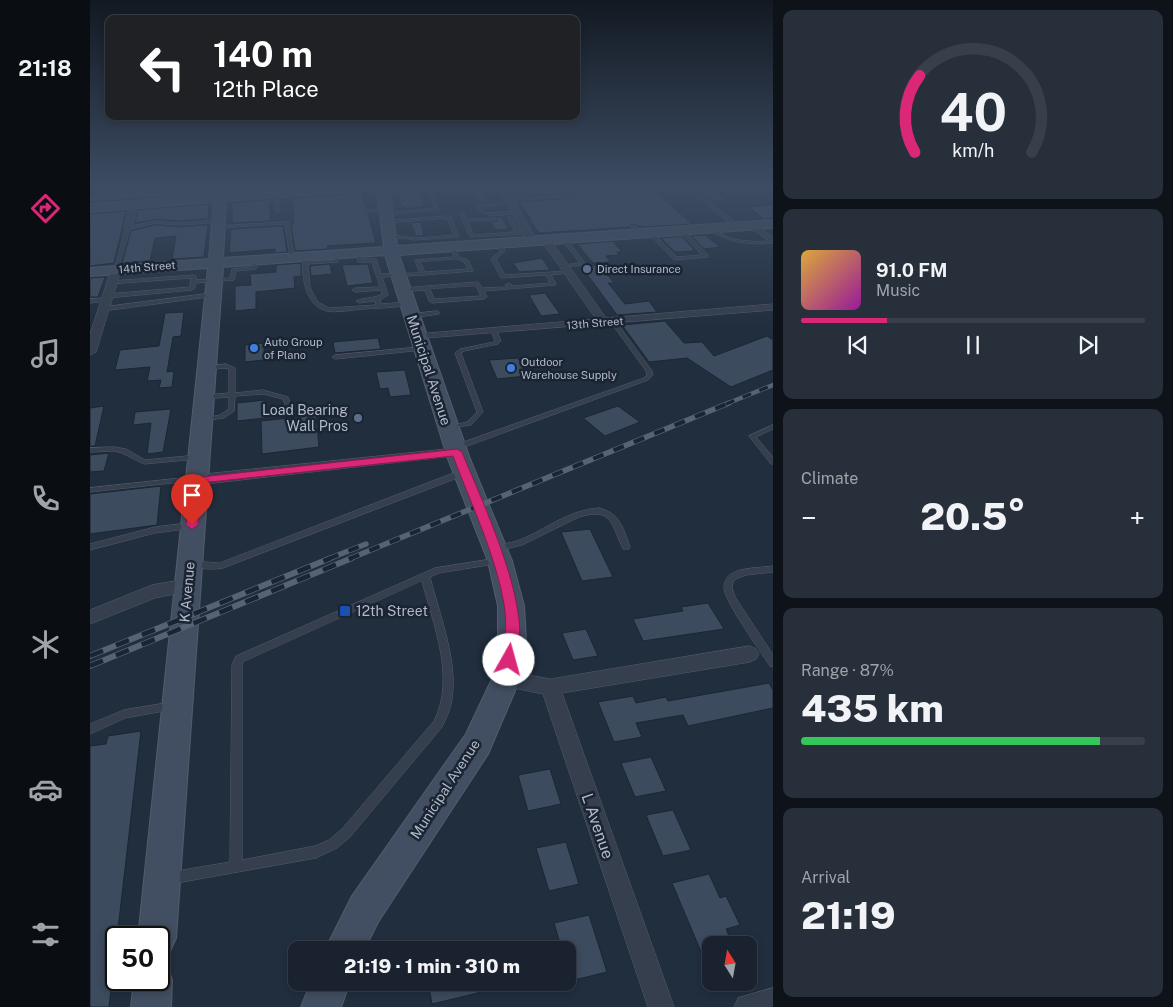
<!DOCTYPE html>
<meta charset="utf-8">
<style>
body{margin:0;font-family:"Public Sans",sans-serif;background:#262f3a;color:#f1f3f6;height:100vh;display:flex;flex-direction:column;font-size:19px;white-space:nowrap}
*{box-sizing:border-box;margin:0}
p{font-size:16px;color:#9fa4aa}
.icon{flex:none;width:28px;height:28px;fill:none;stroke:currentColor;stroke-width:2;stroke-linecap:round;stroke-linejoin:round}
.map{position:relative;flex:1;overflow:hidden}
.panel{display:flex;flex-direction:column;gap:10px;padding:10px;background:#0e1319;width:400px}
.panel>*{flex:none}
.hud{position:absolute;left:15px;top:15px;width:475px;height:105px;border-radius:10px;box-shadow:0 2px 8px #0003,0 0 0 1px #373f4a;background:#202124;color:#fff;overflow:hidden}
.needle{width:32px;rotate:349deg}
.buttons{position:absolute;left:612px;top:936px;display:grid;gap:10px}
.buttons a{display:grid;place-items:center;width:55px;height:55px;border-radius:10px;background:#19222e;box-shadow:0 2px 8px #0003,0 0 0 1px #373f4a;font-size:25px}
.speed{position:absolute;left:15px;top:926px;display:flex;gap:10px;font-size:25px;font-weight:700;text-align:center}
.speed>*{display:grid;place-content:center;width:65px;height:65px;border-radius:50%;background:#19222e;box-shadow:0 2px 8px #0003,0 0 0 1px #373f4a;line-height:1}
.speed .limit{border:2px solid #111;border-radius:8px;background:#fff;color:#111}
.pin{position:absolute;display:grid;place-items:center;width:42px;height:42px;color:#fff;margin:-51px -21px;border-radius:50% 50% 50% 0;rotate:-45deg;box-shadow:0 0 5px #0007}
.pin .icon{rotate:45deg}
.me{position:absolute;width:55px;margin:-28px;rotate:7deg;stroke-linejoin:round;filter:drop-shadow(0 0 4px #0008)}
.turn{display:flex;align-items:center;gap:18px;height:105px;padding:0 25px;font-size:22px}
.turn .icon{width:65px;height:65px;stroke-width:2.5}
.turn b{display:block;font-size:35px;line-height:42px}
.big{font-size:38px;font-weight:800;line-height:1.1}
.panel .card{flex:1;display:flex;flex-direction:column;justify-content:center;gap:8px;min-width:0;padding:0 18px;border-radius:10px;background:#262f3a}
.panel .dial{align-items:center;gap:0}
.dial svg{height:130px;overflow:visible;fill:none;stroke:#373f4a;stroke-width:7;stroke-linecap:round;text-anchor:middle}
.dial text{fill:#f1f3f6;stroke:none}
.song{display:flex;align-items:center;gap:15px}
.cover{width:60px;height:60px;border-radius:8px;background:linear-gradient(135deg,hsl(40 70% 55%),hsl(300 70% 35%))}
.played{height:5px;border-radius:2px;background:linear-gradient(90deg,#db2777 25%,#373f4a 25%)}
.keys{display:flex;justify-content:space-around;direction:ltr}
.heat{display:flex;justify-content:space-between;align-items:center;font-size:28px;direction:ltr}
.charge{height:8px;border-radius:4px;background:linear-gradient(90deg,#34c759 87%,#373f4a 0)}
.trip{position:absolute;left:198px;top:941px;width:288px;height:50px;border-radius:10px;background:#19222e;box-shadow:0 2px 8px #0003,0 0 0 1px #373f4a;font-weight:800;line-height:50px;text-align:center}
main{display:flex;flex:1;min-height:0}
.tab-bar{display:flex;flex-direction:column;width:90px;justify-content:space-around;align-items:center;background:#0a0e12;color:#9fa4aa}
.tab-bar .icon{width:35px;height:35px}
.tab-bar .on{color:#db2777}
.tab-bar b{font-size:22px;color:#f1f3f6}
.map>svg:first-child{display:block}
.building{fill:#3c4b5e;stroke:#1c2634}
.lines{fill:none;stroke-linecap:round;stroke-linejoin:round}
.lane-casing{stroke:#535d6c;stroke-width:1}
.street-casing{stroke:#535d6c;stroke-width:1}
.secondary-casing{stroke:#535d6c;stroke-width:2}
.lane{fill:#353f4e;fill-rule:evenodd}
.street{fill:#353f4e;fill-rule:evenodd}
.secondary{fill:#424e61;fill-rule:evenodd}
.rail-far2-casing{stroke:#566375;stroke-width:4.5}
.rail-far1-casing{stroke:#566375;stroke-width:5.5}
.rail-casing{stroke:#566375;stroke-width:6}
.rail-far2{stroke:#1a2432;stroke-width:3;stroke-dasharray:9;stroke-linecap:butt}
.rail-far1{stroke:#1a2432;stroke-width:4;stroke-dasharray:11;stroke-linecap:butt}
.rail{stroke:#1a2432;stroke-width:4.5;stroke-dasharray:14;stroke-linecap:butt}
.route{fill:#db2777;stroke:#8e194d}
.service-dot{fill:#5c6f8a;stroke:#1a2432;stroke-width:2}
.shop-dot{fill:#3f7fe0;stroke:#1a2432;stroke-width:2}
.transit-dot{fill:#1a4fb4;stroke:#1a2432;stroke-width:2}
.labels{text-anchor:middle;stroke-width:5;stroke-linejoin:round;paint-order:stroke}
.far-street-label{font-size:11px;fill:#b0bac9;stroke:#1a2432}
.far-poi-label{font-size:11px;fill:#b0bac9;stroke:#1a2432;text-anchor:start}
.street-label{font-size:14px;fill:#b0bac9;stroke:#1a2432}
.poi-label{font-size:14px;fill:#b0bac9;stroke:#1a2432;text-anchor:end}
.near-street-label{font-size:16px;fill:#b0bac9;stroke:#1a2432}
</style>
<main>
<nav class="tab-bar">
<b>21:18</b>
<svg class="icon on" aria-label="directions" viewBox="0 0 24 24"><path d="M12 3l9 9-9 9-9-9zM9 14v-3h6M13 9l2 2-2 2"/></svg>
<svg class="icon" aria-label="music" viewBox="0 0 24 24"><path d="M9 18V5l10-2v13"/><circle cx="6" cy="18" r="3"/><circle cx="16" cy="16" r="3"/></svg>
<svg class="icon" aria-label="phone" viewBox="0 0 24 24"><path d="M5 4h4l2 5-3 2q2 4 5 5l2-3 5 2v4C11 20 4 13 5 4z"/></svg>
<svg class="icon" aria-label="climate" viewBox="0 0 24 24"><path d="M12 3v18M4 7l16 10M4 17L20 7"/></svg>
<svg class="icon" aria-label="car" viewBox="0 0 24 24"><path d="M5 17H2v-5l4-1 3-4h7l3 4 3 1v5h-3M9 17h6M6 11h13"/><circle cx="7" cy="17" r="2"/><circle cx="17" cy="17" r="2"/></svg>
<svg class="icon" aria-label="filters" viewBox="0 0 24 24"><path d="M4 7h16M4 17h16"/><circle cx="9" cy="7" r="2"/><circle cx="15" cy="17" r="2"/></svg>
</nav>
<div class="map">
<svg width="683" height="1007" viewBox="0 0 683 1007">
<rect width="100%" height="100%" fill="#212e3e"/>
<path class="building" d="M9 186H120L119 194 0 202V195H6Z
M144 186H184L190 188 144 192Z
M431 186H444L448 191 508 186H560L602 224 554 227 542 224 540 227 449 233 439 219H441L429 202 484 198 486 194 483 192 425 197 422 193 436 192Z
M603 186H619L636 200 621 201Z
M379 187H390L401 202 390 203Z
M329 188 334 206 316 209V207H311L307 189Z
M272 193 276 208 274 212 278 214 286 243 237 246 238 249 205 251 201 224H204L202 198Z
M183 199 184 202H179L181 221 142 223V203Z
M119 204 118 219 88 221 66 219 45 223 48 210Z
M683 205V218L674 219 659 207Z
M36 211 24 263 0 266V214Z
M408 217H411L419 229 406 230 401 222 408 221Z
M331 222 334 236H326L321 223Z
M66 225 88 227 118 225 114 257 82 259 86 236 65 238 60 261 32 263 41 231Z
M193 226 197 252 185 253V249L139 253 141 229Z
M615 235 630 247 614 249 602 236Z
M592 236 605 251 585 252 571 238Z
M523 241 532 252H527L529 255 516 256 520 262 503 263 487 244Z
M452 258 460 270 429 272 423 263Z
M211 263V276L204 277 205 288 166 292V309L145 311V286L161 285 160 274 186 272V265Z
M240 264 242 274 221 276 220 266Z
M278 264 283 283 257 286 252 265Z
M510 265 524 283H518L535 304 559 301 567 312 527 315 492 267Z
M15 277 8 297H0V278Z
M455 293 470 314 451 316 439 295Z
M94 312 91 336 83 337 77 372 84 371 82 387 69 388 71 380 57 381 60 367 25 370 30 350 69 346 75 313Z
M575 321 594 343 612 342 624 356 677 336 683 340V370L641 387 597 358 559 362 532 325Z
M288 338 291 349 245 353 243 342Z
M174 343V360L155 362V345Z
M428 358 437 376 407 379 399 360Z
M315 370 321 395 300 397 298 388 290 389 286 372Z
M175 400 176 418 147 421V403Z
M14 406 5 446H0V408Z
M528 406 550 422 515 436 493 418Z
M81 409 73 452 57 454 61 423 43 425 45 412Z
M226 415 229 447 172 454 171 421Z
M19 453 14 471 0 472V455Z
M71 486 67 525 0 534V494Z
M500 529 523 577 492 581 471 532Z
M618 603 634 629 553 641 543 619 593 611 591 607Z
M496 629 508 656 483 660 472 633Z
M679 683 683 690V708L598 726 593 715 546 723 552 737 524 742 508 702 543 696 546 703 576 697 578 701Z
M51 731 19 1007H0V746L16 744 18 736Z
M561 757 576 791 545 797 531 763Z
M460 769 471 804 438 811 428 775Z
M583 810 601 850 573 856 556 815Z
M476 842 489 884 459 891 446 848Z
M619 874 630 898 636 896 650 925 636 929 643 945H621V951L612 954 582 883Z
M499 915 517 972 480 981 476 966V950H472L464 923Z
M338 982H386L388 993 342 1004Z"/>
<g class="lines">
<defs>
<path id="lane" d="M336 186H340L348 210 296 215 294 214 296 213 345 208Z
M595 186H600L649 225V227H645Z
M187 192 189 193 190 212 188 213 186 212 185 193Z
M483 194H484V196L422 201 423 202 421 203 390 207 395 212 399 213 428 211 429 212 427 213C412 215 395 220 385 206L419 201 418 200 420 199Z
M277 210H295L297 211 295 212H276V210Z
M372 213H374L376 219 405 218 407 219 405 220 377 221 384 235 425 232 417 218 419 217H421L430 232H438L440 233 438 234 380 237 370 214Z
M359 216 361 217 369 236V237L324 240 314 238 299 239 297 238C306 234 315 237 324 238 337 238 351 236 364 235L357 218 297 223 295 222 297 221Z
M129 220 131 221V222L88 225 66 223 40 229 28 270 26 271 24 270 36 227 66 221 88 223Z
M199 222 204 257 202 258 200 257 195 224 129 228 127 227 129 226Z
M542 226H546L552 232V234H548L542 228Z
M617 227C624 228 629 233 635 236 650 242 667 242 683 241V243C659 245 638 243 617 229Z
M589 229H593L618 255V257L584 260 557 232 561 231 587 257 612 255 589 231Z
M471 237H475L495 263V265L471 267V266L473 265 490 263 471 239Z
M406 242H410L415 251 406 259 415 275 478 271 480 272 478 273 461 275 466 284 465 285 394 291 397 297 394 299 342 303 339 301 335 290 312 292 309 290 312 288 387 282 389 283 392 288 417 287 415 285 418 283 424 286 460 283 456 275 411 278 401 259 410 251 406 243ZM386 286 391 296 344 299 340 289Z
M360 245H364L369 257 378 260 383 270V271L333 275 292 277 298 295 290 300 291 304 317 302 319 303V305C303 308 288 308 272 309 264 310 244 313 237 311 214 306 211 273 213 255L217 256 218 261 244 260V254L246 253 248 254V262L218 264 220 288 228 302 239 308 286 305 285 301 269 303 266 301C274 297 284 299 292 294L291 290 265 292 262 290 265 288 290 287 282 262H268L266 252H270L272 259H286L291 274 330 273 325 261V260L364 257 360 246ZM367 259 374 262 378 269 335 272 330 262Z
M162 258 166 259V269L146 271 144 280 105 283V288L102 290 17 298 14 296 17 294 100 287 101 278 19 284V282L21 281 104 275 106 276V280L140 278 142 269 162 267Z
M123 293 125 294V296L13 311 10 309 13 307Z
M15 298 17 299V301L0 303V299Z
M347 311 349 312V314L321 318 318 316 321 314Z
M523 319 525 320 562 371 563 375 558 380 369 449H365L364 447 365 445 554 378 557 375 556 371 520 321Z
M404 329 407 331 411 341 408 344 374 351 371 353 393 412 381 425 358 428 357 427 358 426 377 422 387 412 365 353 370 349 404 342 405 341 401 331Z
M331 347 334 349 333 350 245 359 242 357 245 355Z
M136 364 145 368V393L173 390 198 397 202 408 201 409H197L193 399 173 394 145 396 144 411 134 418 111 421 110 420 111 419 130 415 139 409V397L115 399 112 397 115 395 139 393V369C131 366 122 372 115 368L118 366Z
M683 425V429L666 437 683 457V464H681L659 436Z
M24 447 36 449 55 460 107 455 110 457 107 459 54 464 32 453 24 451 0 452V448Z
M369 471H375L376 473 375 475 133 568C123 570 111 569 101 566L100 564 101 562 104 561 129 563Z
M91 478H105L109 480 105 482H91L0 492V488Z
M509 508C513 509 518 511 521 513 532 520 536 536 540 547L539 549H533C521 524 523 507 489 517L432 545 407 551 404 550 403 548 404 546C412 544 420 543 427 541 456 530 477 510 509 508Z
M100 523 104 526 103 528 65 533 0 550V544L65 527Z
M408 558 411 559 412 561 411 563 349 573 340 577C349 613 368 661 362 698 361 709 356 718 352 727L260 837 247 848 226 858 81 884 77 882 75 878 77 874 81 872 140 862 142 665 146 656 345 568ZM332 581C343 624 366 678 344 721L252 829 239 840 225 846 152 860V665L153 662Z
M683 566V572L656 575 646 579 643 582 642 588 645 597 683 655V667L680 666C670 651 635 602 634 588 634 583 636 577 641 574 652 567 670 568 683 566Z
M82 702 85 703 87 706 85 709 35 718 0 734V724L34 710Z"/>
<path id="street" d="M408 186H416L447 241 445 243H439L437 241Z
M43 205 47 208 42 228 38 231 35 230 34 228 39 208Z
M662 222 683 237V244L659 227V223Z
M456 237 459 238 516 318 683 304V310L323 339 321 337 323 335 327 334 506 319 451 240Z
M26 267 31 270 6 352 0 355V334L21 270Z
M367 448 372 449 374 452 372 455 106 485 101 483 99 480 101 477 106 475Z
M98 579 104 580 106 585 104 590 65 598 0 624V610L62 585Z
M660 646 666 649 669 654 666 659 660 662 472 693 584 1007H558L453 694 409 685 407 679 409 673 416 671 460 679Z
M683 988V1007H644L648 998Z"/>
<path id="secondary" d="M125 186H137V194L239 186H299L307 246 683 220V228L309 255 380 459 422 561 434 606 436 641 430 679 398 754 288 922 274 950H235L262 896 376 734 402 679 408 641V606L398 561 358 459 295 255 133 267 86 938 80 951 69 956V938H48L118 268 0 276V268L119 259 124 202 0 212V204L125 195ZM287 190 294 247 133 258 136 201Z
M69 963 77 966 82 980 81 1007H41L44 980H69Z
M221 982H260L251 1007H211Z"/>
</defs>
<use href="#lane" class="lane-casing"/>
<use href="#street" class="street-casing"/>
<use href="#secondary" class="secondary-casing"/>
<use href="#lane" class="lane"/>
<use href="#street" class="street"/>
<use href="#secondary" class="secondary"/>
<defs>
<path id="rail-far2" d="M636 404 683 385"/>
<path id="rail-far1" d="M238 559 276 544
M259 559 639 403"/>
<path id="rail" d="M0 656 241 558
M0 666 262 558"/>
</defs>
<use href="#rail-far2" class="rail-far2-casing"/>
<use href="#rail-far1" class="rail-far1-casing"/>
<use href="#rail" class="rail-casing"/>
<use href="#rail-far2" class="rail-far2"/>
<use href="#rail-far1" class="rail-far1"/>
<use href="#rail" class="rail"/>
</g>
<linearGradient id="sky" x2="0" y2="1"><stop stop-color="#121922"/><stop offset="0.57" stop-color="#3d4c63"/><stop offset="1" stop-color="#3d4c63" stop-opacity="0"/></linearGradient>
<rect width="683" height="327" fill="url(#sky)"/>
<path class="route" d="M367 449 372 452C391 500 448 616 424 664L419 666 414 664C411 657 414 649 415 642 416 630 416 615 414 604 405 553 381 504 363 456L111 483 108 525 102 529 96 525 102 478Z"/>
<g class="service-dot">
<circle cx="497" cy="269" r="5"/>
<circle cx="268" cy="418" r="5"/>
</g>
<g class="shop-dot">
<circle cx="164" cy="348" r="5"/>
<circle cx="421" cy="368" r="5"/>
</g>
<rect class="transit-dot" x="249" y="605" width="12" height="12" rx="2.5"/>
<g class="labels">
<g class="far-street-label">
<text transform="translate(57 267) rotate(-5)" y="4">14th Street</text>
<text transform="translate(505 323) rotate(-5)" y="4">13th Street</text>
</g>
<g class="far-poi-label">
<text x="507" y="273">Direct Insurance</text>
<text x="174" y="346">Auto Group<tspan x="174" dy="13">of Plano</tspan></text>
<text x="431" y="366">Outdoor<tspan x="431" dy="13">Warehouse Supply</tspan></text>
</g>
<g class="street-label">
<text transform="translate(339 370) rotate(72)" y="5">Municipal Avenue</text>
<text transform="translate(97 592) rotate(-85)" y="5">K Avenue</text>
<text transform="translate(355 789) rotate(-57)" y="5">Municipal Avenue</text>
</g>
<g class="poi-label">
<text x="258" y="415">Load Bearing<tspan x="258" dy="16">Wall Pros</tspan></text>
<text x="266" y="616" text-anchor="start">12th Street</text>
</g>
<g class="near-street-label">
<text transform="translate(508 826) rotate(71)" y="6">L Avenue</text>
</g>
</g>
</svg>
<div class="buttons">
<a><svg class="needle" viewBox="-14 -14 28 28"><path d="M0-13l5 13h-10z" fill="#e53935"/><path d="M0 13l5-13h-10z" fill="#9fa4aa"/></svg></a>
</div>
<div class="speed"><div class="limit">50</div></div>
<div class="pin" style="left:102px;top:525px;background:#d93025"><svg class="icon" aria-label="arrive" viewBox="0 0 24 24"><path d="M6 21V4h12l-3 4 3 4H6"/></svg></div>
<svg class="me" style="left:419px;top:660px" viewBox="-20 -20 40 40"><circle r="19" fill="#fff"/><path d="M0-13L10 11 0 6-10 11z" fill="#db2777"/></svg>
<div class="trip">21:19 · 1 min · 310 m</div>
<div class="hud">
<div class="turn"><svg class="icon" aria-label="left" viewBox="0 0 24 24"><path d="M17 20v-9H6M10 6l-5 5 5 5"/></svg><div><b>140 m</b>12th Place</div></div>
</div>
</div>
<section class="panel">
<div class="card dial"><svg viewBox="0 0 100 80">
<path d="M14 69A42 42 0 1 1 86 69"/>
<path d="M14 69A42 42 0 0 1 17 22" stroke="#db2777"/>
<text x="50" y="56" font-size="32" font-weight="700">40</text>
<text x="50" y="72" font-size="11">km/h</text>
</svg></div>
<div class="card">
<div class="song"><i class="cover"></i><div><b>91.0 FM</b><p>Music</p></div></div>
<div class="played"></div>
<div class="keys"><svg class="icon" aria-label="previous" viewBox="0 0 24 24"><path d="M18 5L8 12l10 7zM5 5v14"/></svg><svg class="icon" aria-label="pause" viewBox="0 0 24 24"><path d="M8 5v14M16 5v14"/></svg><svg class="icon" aria-label="next" viewBox="0 0 24 24"><path d="M6 5l10 7-10 7zM19 5v14"/></svg></div>
</div>
<div class="card"><p>Climate</p>
<div class="heat"><a>−</a><b class="big">20.5°</b><a>+</a></div>
</div>
<div class="card"><p>Range · 87%</p><b class="big">435 km</b><div class="charge"></div></div>
<div class="card"><p>Arrival</p><b class="big">21:19</b></div>
</section>
</main>
